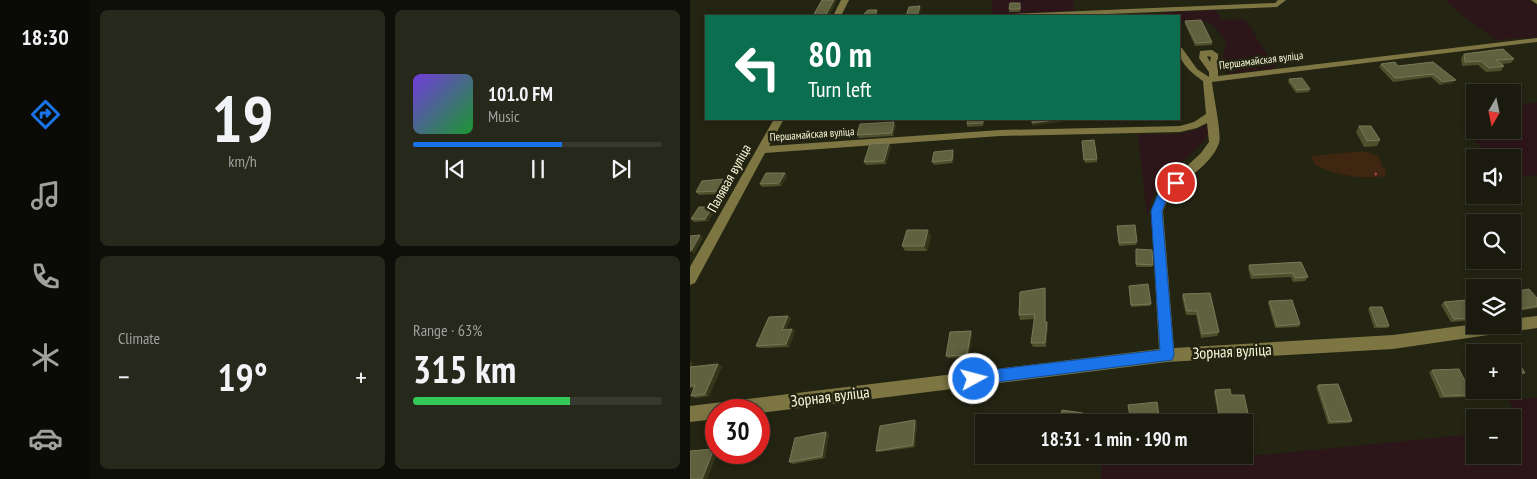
<!DOCTYPE html>
<meta charset="utf-8">
<style>
body{margin:0;font-family:"PT Sans Narrow",sans-serif;background:#27281c;color:#f1f3f6;height:100vh;display:flex;flex-direction:column;font-size:19px;white-space:nowrap}
*{box-sizing:border-box;margin:0}
p{font-size:16px;color:#9fa19e}
.icon{flex:none;width:28px;height:28px;fill:none;stroke:currentColor;stroke-width:2;stroke-linecap:round;stroke-linejoin:round}
.map{position:relative;flex:1;overflow:hidden}
.sheet{display:flex;flex-direction:column;gap:10px;padding:10px;background:#0e0f08;width:600px}
.sheet>*{flex:none}
.guide{position:absolute;left:15px;top:15px;width:475px;height:105px;border-radius:0px;box-shadow:0 2px 8px #0003,0 0 0 1px #38392e;background:#0b6e4f;color:#fff;overflow:hidden}
.needle{width:32px;rotate:189deg}
.fabs{position:absolute;left:776px;top:84px;display:grid;gap:10px}
.fabs a{display:grid;place-items:center;width:55px;height:55px;border-radius:0px;background:#1a1b0e;box-shadow:0 2px 8px #0003,0 0 0 1px #38392e;font-size:25px}
.speed{position:absolute;left:15px;top:399px;display:flex;gap:10px;font-size:25px;font-weight:700;text-align:center}
.speed>*{display:grid;place-content:center;width:65px;height:65px;border-radius:50%;background:#1a1b0e;box-shadow:0 2px 8px #0003,0 0 0 1px #38392e;line-height:1}
.speed .limit{border:8px solid #d22;background:#fff;color:#111}
.pin{position:absolute;display:grid;place-items:center;width:42px;height:42px;color:#fff;margin:-21px;border:2px solid #fff;border-radius:50%;box-shadow:0 1px 5px #0007}
.me{position:absolute;width:55px;margin:-28px;rotate:83deg;stroke-linejoin:round;filter:drop-shadow(0 0 4px #0008)}
.turn{display:flex;align-items:center;gap:18px;height:105px;padding:0 20px;font-size:22px}
.turn .icon{width:65px;height:65px;stroke-width:2.5}
.turn b{display:block;font-size:35px;line-height:42px}
.big{font-size:38px;font-weight:800;line-height:1.1}
.sheet .tile{flex:1;display:flex;flex-direction:column;justify-content:center;gap:8px;min-width:0;padding:0 18px;border-radius:8px;background:#27281c}
.sheet .dial{align-items:center;gap:0}
.dial b{font-size:65px;line-height:1}
.song{display:flex;align-items:center;gap:15px}
.cover{width:60px;height:60px;border-radius:8px;background:linear-gradient(135deg,hsl(260 70% 55%),hsl(130 70% 35%))}
.played{height:5px;border-radius:2px;background:linear-gradient(90deg,#1a73e8 60%,#38392e 60%)}
.keys{display:flex;justify-content:space-around;direction:ltr}
.heat{display:flex;justify-content:space-between;align-items:center;font-size:28px;direction:ltr}
.charge{height:8px;border-radius:4px;background:linear-gradient(90deg,#34c759 63%,#38392e 0)}
.sheet .tiles{flex:1;display:grid;gap:10px;grid-template-columns:repeat(2,1fr)}
.trip{position:absolute;left:285px;top:414px;width:278px;height:50px;border-radius:0px;background:#1a1b0e;box-shadow:0 2px 8px #0003,0 0 0 1px #38392e;font-weight:800;line-height:50px;text-align:center}
main{display:flex;flex:1;min-height:0}
.dock{display:flex;flex-direction:column;width:90px;justify-content:space-around;align-items:center;background:#0a0b06;color:#9fa19e}
.dock .icon{width:35px;height:35px}
.dock .current{color:#1a73e8}
.dock b{font-size:22px;color:#f1f3f6}
.map>svg:first-child{display:block}
.green{fill:#2d161a}
.water{fill:#3e2611}
.lines{fill:none;stroke-linecap:round;stroke-linejoin:round}
.path{stroke:#a83f56;stroke-width:2.5;stroke-dasharray:2.5 3;stroke-linecap:butt}
.minor{fill:#7d7643;fill-rule:evenodd}
.wall{fill:#4e4f2d}
.shaded-wall{fill:#35361a}
.building{fill:#60613f;stroke:#787958}
.route{fill:#1a73e8;stroke:#114b97}
.labels{text-anchor:middle;stroke-width:5;stroke-linejoin:round;paint-order:stroke}
.far-street-label{font-size:11px;fill:#faf9d9;stroke:#232412}
.street-label{font-size:14px;fill:#faf9d9;stroke:#232412}
.near-street-label{font-size:16px;fill:#faf9d9;stroke:#232412}
</style>
<main>
<nav class="dock">
<b>18:30</b>
<svg class="icon current" aria-label="directions" viewBox="0 0 24 24"><path d="M12 3l9 9-9 9-9-9zM9 14v-3h6M13 9l2 2-2 2"/></svg>
<svg class="icon" aria-label="music" viewBox="0 0 24 24"><path d="M9 18V5l10-2v13"/><circle cx="6" cy="18" r="3"/><circle cx="16" cy="16" r="3"/></svg>
<svg class="icon" aria-label="phone" viewBox="0 0 24 24"><path d="M5 4h4l2 5-3 2q2 4 5 5l2-3 5 2v4C11 20 4 13 5 4z"/></svg>
<svg class="icon" aria-label="climate" viewBox="0 0 24 24"><path d="M12 3v18M4 7l16 10M4 17L20 7"/></svg>
<svg class="icon" aria-label="car" viewBox="0 0 24 24"><path d="M5 17H2v-5l4-1 3-4h7l3 4 3 1v5h-3M9 17h6M6 11h13"/><circle cx="7" cy="17" r="2"/><circle cx="17" cy="17" r="2"/></svg>
</nav>
<section class="sheet">
<div class="tiles">
<div class="tile dial"><b>19</b><p>km/h</p></div>
<div class="tile">
<div class="song"><i class="cover"></i><div><b>101.0 FM</b><p>Music</p></div></div>
<div class="played"></div>
<div class="keys"><svg class="icon" aria-label="previous" viewBox="0 0 24 24"><path d="M18 5L8 12l10 7zM5 5v14"/></svg><svg class="icon" aria-label="pause" viewBox="0 0 24 24"><path d="M8 5v14M16 5v14"/></svg><svg class="icon" aria-label="next" viewBox="0 0 24 24"><path d="M6 5l10 7-10 7zM19 5v14"/></svg></div>
</div>
<div class="tile"><p>Climate</p>
<div class="heat"><a>−</a><b class="big">19°</b><a>+</a></div>
</div>
<div class="tile"><p>Range · 63%</p><b class="big">315 km</b><div class="charge"></div></div>
</div>
</section>
<div class="map">
<svg width="847" height="479" viewBox="0 0 847 479">
<rect width="100%" height="100%" fill="#232412"/>
<path class="green" d="M302 0H383L384 11 302 15Z
M756 0H839L847 6V37L806 40 773 16Z
M526 10 532 20 555 19 586 68 538 74 532 60 536 42C520 19 520 20 492 22L489 27V16H476L474 12Z
M847 102V175L823 177 822 158 801 157 772 127 785 125V130H822L823 107Z
M520 122 516 139 465 189 457 217 448 134C473 134 498 138 520 122Z
M847 398V479H411V455H573L785 434V455H822L823 431 832 429 819 399Z"/>
<path class="water" d="M673 151 688 156 692 164 691 166 696 170 695 176C671 180 646 175 625 165L621 156Z"/>
<g class="lines">
<path class="path" d="M685 173 688 177"/>
<path class="minor" d="M151 0H159L151 16H143Z
M588 0H596L587 7 370 16H316L320 14 585 3Z
M841 0H847V4Z
M847 38V42L522 82C523 94 532 134 529 143 520 170 482 182 473 211L484 348 703 335 785 324 822 325V319L847 316V328L703 349 477 362 69 413V410H26V419L0 422V406L469 349 461 211 468 193 511 153 519 142 517 123 507 128 490 132 310 136 75 153 5 283 0 285V267L84 119H94L79 146 310 130 490 126 504 122 516 114 513 81C501 73 488 62 489 47L492 48 507 69 519 77V72L509 58 510 51 522 50 528 54V76ZM517 56 521 57 520 62Z"/>
</g>
<path class="wall" d="M331 6 330 12H319V9Z
M495 21 522 42V45L505 46 495 24Z
M774 54 824 59 821 63 811 64 814 66 811 71 796 72 788 65 772 66 771 58Z
M743 62 763 83 750 85 741 77 703 82 689 67 691 64 708 66Z
M599 79 620 89 619 92 606 93 598 82Z
M295 119 293 126 277 127V124Z
M206 125 203 136 169 138 167 135Z
M669 126 690 140 687 146 674 147 666 132Z
M392 141 407 159V162L395 163Z
M201 146 196 164 176 165 174 162Z
M264 153 263 163 244 165 242 162Z
M95 173 97 176 91 186 72 187 70 184Z
M33 179 36 182 30 194 9 195 6 192Z
M26 210 18 221 4 222 1 219Z
M427 226 447 242 446 245 429 246Z
M241 236 237 251H215L212 246Z
M446 249 463 265 462 267H446Z
M611 262 618 277 615 281 603 282 601 277 561 279 558 269 559 265Z
M439 286 461 304 460 306 441 307Z
M356 292V322L358 326 356 347H343L341 343 344 319 330 320 329 315Z
M822 292 847 298V308L827 311 822 305Z
M493 294 529 332 527 336 511 338 506 315H496L492 298Z
M579 301 610 324 609 327 585 328 578 303Z
M754 302 785 312V320L761 322 751 305Z
M680 307 699 326 697 328H684L678 309Z
M98 316 101 318 96 329H102L105 331 99 347 69 348 66 346Z
M282 333 279 357 258 358 256 356Z
M822 353 835 373 831 375 822 376Z
M0 362 3 363 1 367 32 366 19 396 5 398 1 396 4 388H0Z
M742 370 782 395 779 397 750 398 739 372Z
M628 385 662 421 659 423 638 424 626 387Z
M525 390 541 395 559 418 558 420 529 421 524 392Z
M225 420 227 422 225 447 189 452 186 451Z
M139 433 135 458 103 464 99 462Z"/>
<path class="shaded-wall" d="M144 0H147L139 16H135Z
M230 6 231 9 229 16H227Z
M187 10 188 13 187 16H185Z
M766 80 763 83 750 85 753 82Z
M372 119V122L342 126V123Z
M204 122 206 125 203 136 202 133Z
M199 143 201 146 196 164 194 161Z
M263 150 264 153 263 163 262 160Z
M95 173 97 176 91 186 89 183Z
M33 179 36 182 30 194 27 191Z
M23 207 26 210 18 221 15 219Z
M238 230 241 236 237 251 234 246Z
M10 235 13 238 4 254 1 251Z
M355 288 356 292V326L355 322Z
M98 316 101 318 95 332 92 330Z
M357 322 358 326 356 347 355 343Z
M102 329 105 331 99 347 96 344Z
M281 331 282 333 279 357 277 355Z
M0 362 3 363 0 370Z
M28 364 32 366 19 396 15 394Z
M225 420 227 422 225 447 223 445Z
M136 432 139 433 135 458 132 456Z
M24 449H26V452H28L17 479H12Z"/>
<path class="building" d="M132 0H144L135 16H123Z
M320 3H330V9H319Z
M230 6 227 16H216L219 7Z
M178 10H187L185 16H172Z
M318 15H329V16H318Z
M511 20 522 42 506 43 495 21Z
M813 49 824 59 806 60 814 66 799 68 791 61 775 62 774 54Z
M705 62 708 66 743 62 766 80 753 82 743 74 705 78 691 64Z
M612 78 620 89 607 90 599 79Z
M278 119H293L292 123 277 124Z
M342 119H372L342 123Z
M204 122 202 133 167 135 170 124Z
M669 126H681L690 140 677 141Z
M404 140 407 159 394 160 392 141Z
M199 143 194 161 174 162 180 144Z
M263 150 262 160 242 162 244 152Z
M76 173H95L89 183 70 184Z
M33 179 27 191 6 192 12 181Z
M9 207H23L15 219H1Z
M445 225 447 242 429 243 427 226Z
M217 230H238L234 246H212Z
M10 235 1 251H0V236Z
M446 249 462 250 463 265 446 264Z
M611 262 618 277 605 278 603 273 563 275 559 265Z
M458 284 461 304 441 305 439 286Z
M355 288V322H357L355 343H341L345 314 329 315 330 292Z
M839 289 847 298V306L831 309 822 299V292Z
M520 293 529 332 512 334 507 311H497L493 294Z
M602 300 610 324 587 326 579 301Z
M777 300 785 312V318L764 319 754 302Z
M680 307H692L699 326H687Z
M98 316 92 330 102 329 96 344 66 346 79 317Z
M281 331 277 355 256 356 260 332Z
M822 353H823L835 373H822Z
M28 364 15 394 1 396 5 385 0 386V367Z
M769 369 782 395 754 396 742 370Z
M648 384 662 421 640 422 628 385Z
M540 389 541 395H554L559 418 530 419 525 390Z
M467 402 470 422H441L438 405Z
M372 410 393 413 392 422H369Z
M225 420 223 445 186 451 190 426Z
M136 432 132 456 99 462 105 438Z
M24 449 12 479H0V451Z"/>
<path class="route" d="M486 179 492 183 477 198 472 211 484 355 482 360 284 385 280 383 277 379 280 374 284 372 470 350 461 211 468 194Z"/>
<g class="labels">
<g class="far-street-label">
<text transform="translate(571 60) rotate(-7)" y="4">Першамайская вуліца</text>
<text transform="translate(122 134) rotate(-4)" y="4">Першамайская вуліца</text>
</g>
<g class="street-label">
<text transform="translate(39 178) rotate(-61)" y="5">Палявая вуліца</text>
</g>
<g class="near-street-label">
<text transform="translate(542 351) rotate(-3)" y="6">Зорная вуліца</text>
<text transform="translate(140 396) rotate(-7)" y="6">Зорная вуліца</text>
</g>
</g>
</svg>
<div class="fabs">
<a><svg class="needle" viewBox="-14 -14 28 28"><path d="M0-13l5 13h-10z" fill="#e53935"/><path d="M0 13l5-13h-10z" fill="#9fa19e"/></svg></a>
<a><svg class="icon" aria-label="sound" viewBox="0 0 24 24"><path d="M4 9h4l5-4v14l-5-4H4zM17 9q2 3 0 6"/></svg></a>
<a><svg class="icon" aria-label="search" viewBox="0 0 24 24"><circle cx="10" cy="10" r="6"/><path d="M15 15l6 6"/></svg></a>
<a><svg class="icon" aria-label="layers" viewBox="0 0 24 24"><path d="M12 4l9 5-9 5-9-5zM3 14l9 5 9-5"/></svg></a>
<a>+</a>
<a>−</a>
</div>
<div class="speed"><div class="limit">30</div></div>
<div class="pin" style="left:486px;top:183px;background:#d93025"><svg class="icon" aria-label="arrive" viewBox="0 0 24 24"><path d="M6 21V4h12l-3 4 3 4H6"/></svg></div>
<svg class="me" style="left:284px;top:379px" viewBox="-20 -20 40 40"><circle r="17" fill="#1a73e8" stroke="#fff" stroke-width="3"/><path d="M0-11L8 9 0 5-8 9z" fill="#fff"/></svg>
<div class="trip">18:31 · 1 min · 190 m</div>
<div class="guide">
<div class="turn"><svg class="icon" aria-label="left" viewBox="0 0 24 24"><path d="M17 20v-9H6M10 6l-5 5 5 5"/></svg><div><b>80 m</b>Turn left</div></div>
</div>
</div>
</main>
